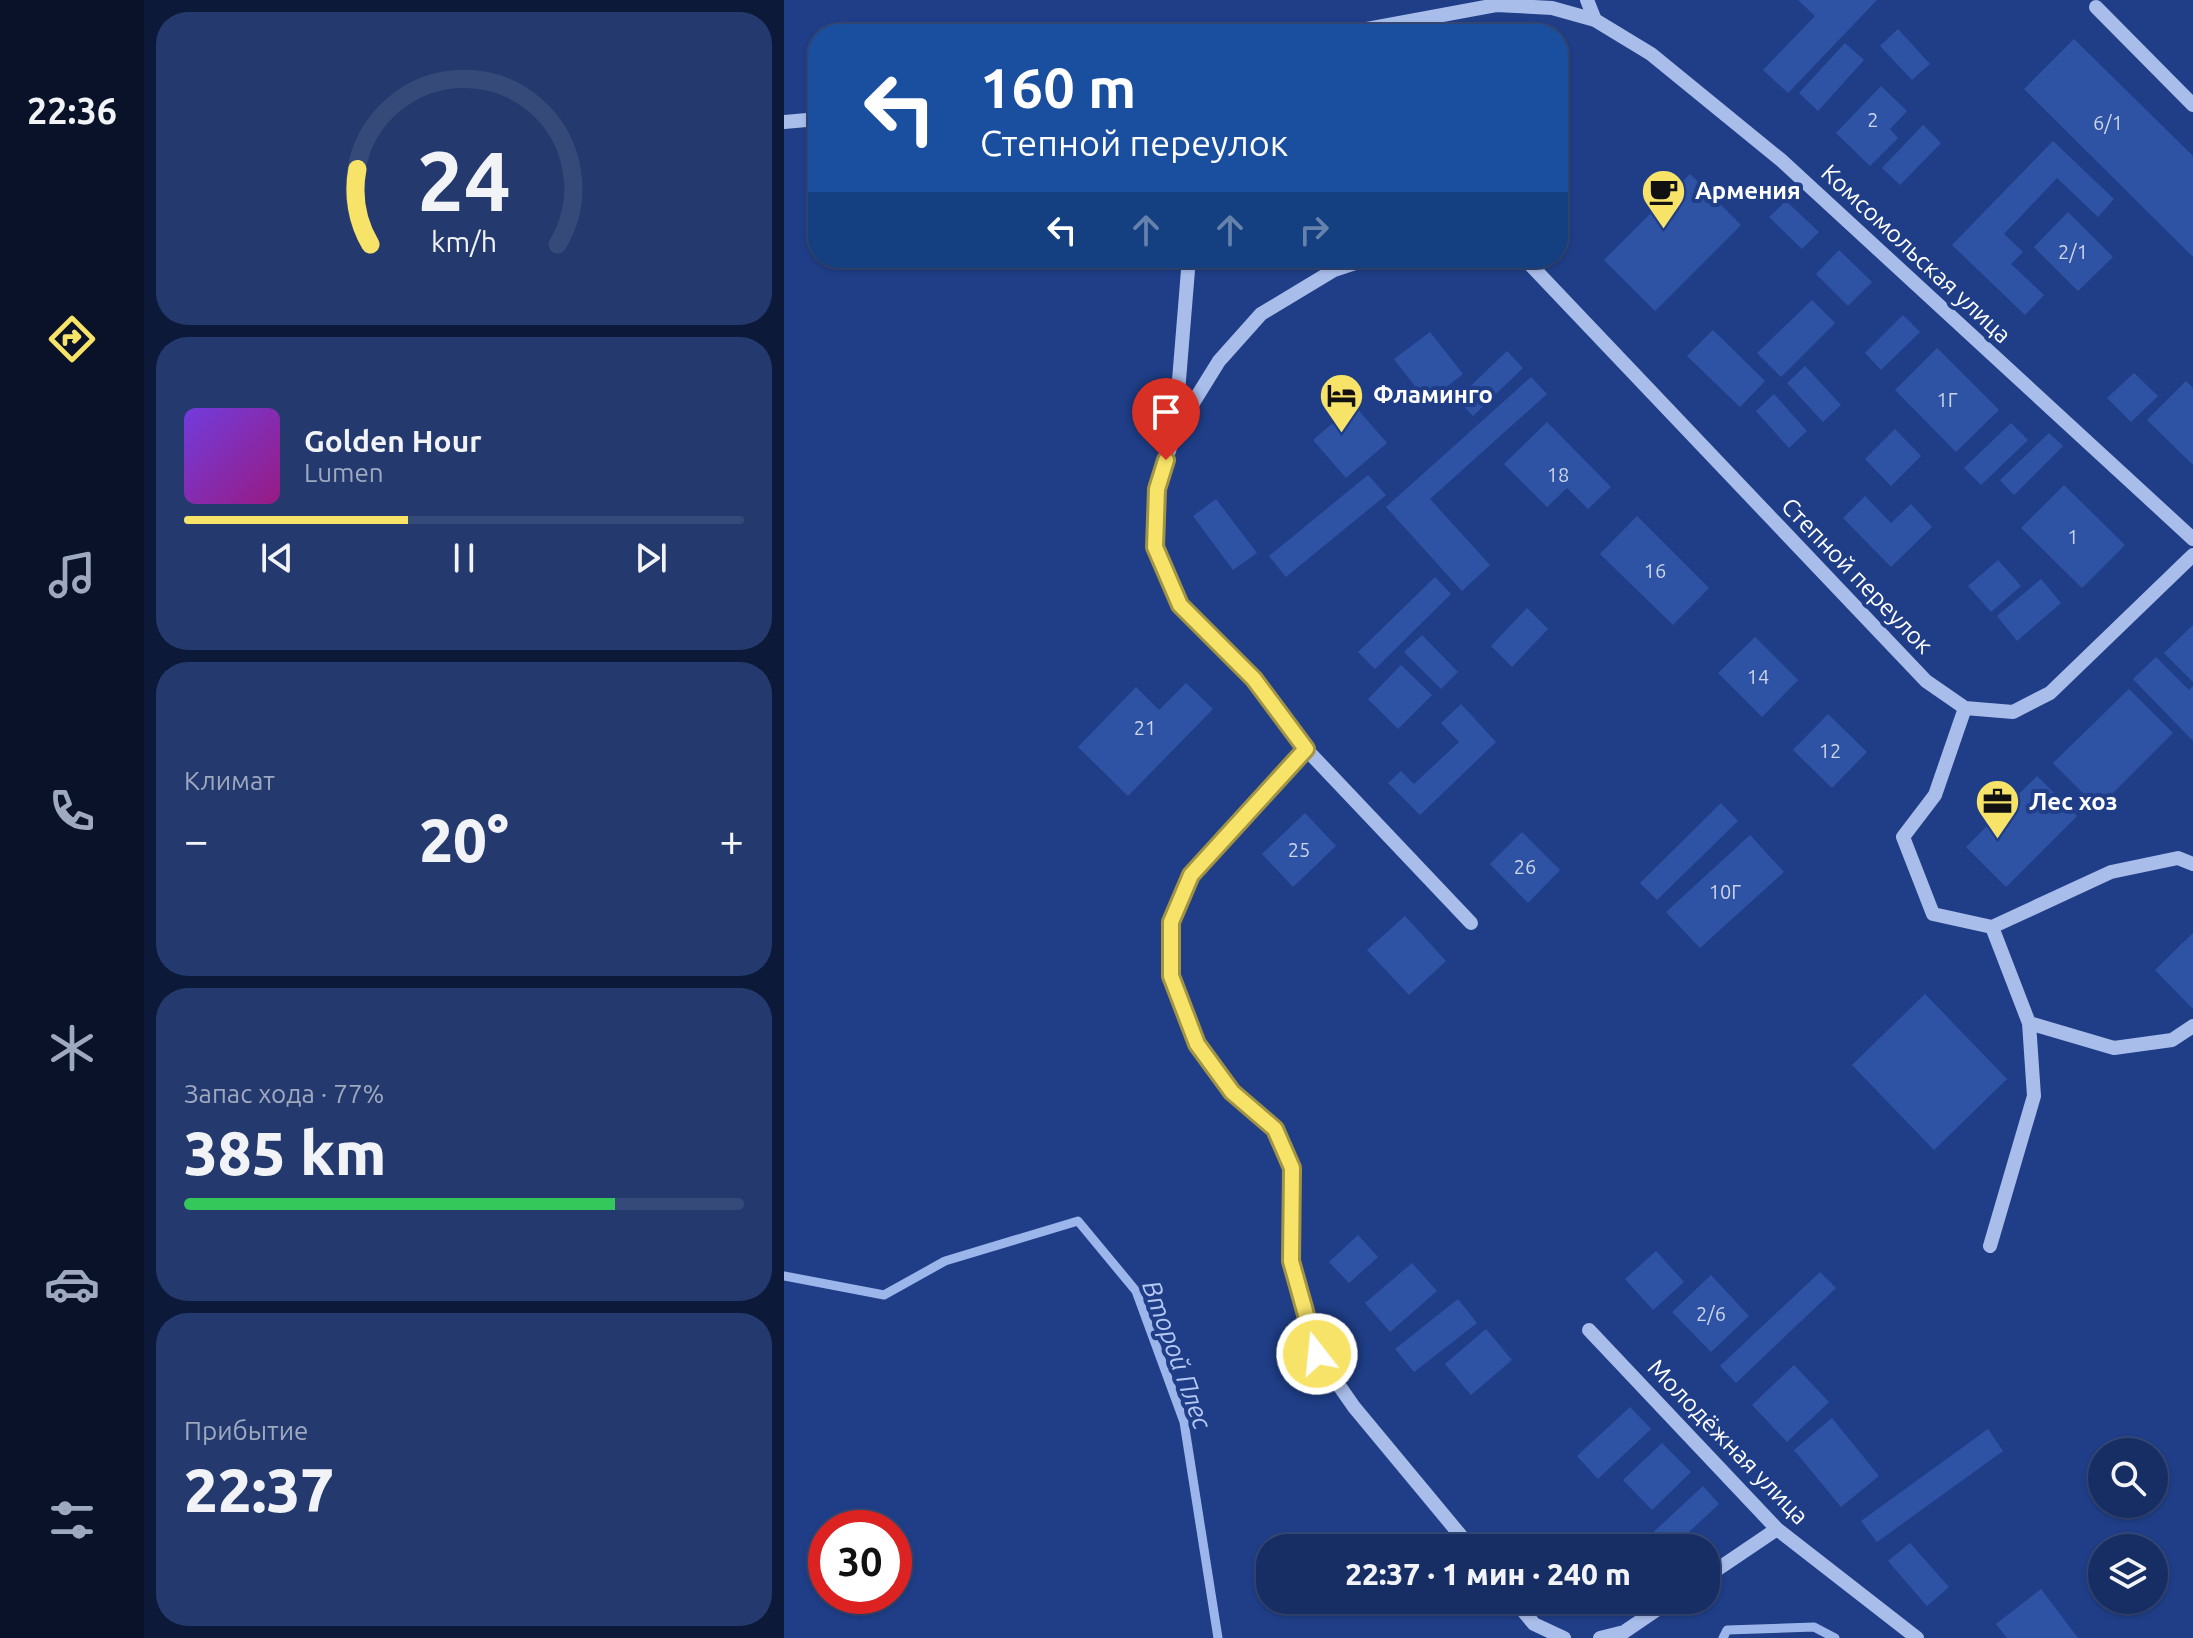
<!DOCTYPE html>
<html lang="ru">
<meta charset="utf-8">
<style>
body{margin:0;font-family:Ubuntu,sans-serif;background:#243a6e;color:#f1f3f6;height:100vh;display:flex;flex-direction:column;font-size:30px;white-space:nowrap}
*{box-sizing:border-box;margin:0}
p{font-size:26px;color:#9ea8bf}
.icon{flex:none;width:44px;height:44px;fill:none;stroke:currentColor;stroke-width:2;stroke-linecap:round;stroke-linejoin:round}
.map{position:relative;flex:1;overflow:hidden}
.panel{display:flex;flex-direction:column;gap:12px;padding:12px;background:#0d1938;width:640px}
.panel>*{flex:none}
.guide{position:absolute;left:24px;top:24px;width:760px;height:244px;border-radius:32px;box-shadow:0 2px 6px #0004,0 0 0 2px #364a79;background:#1a4fa0;color:#fff;overflow:hidden}
.controls{position:absolute;left:1304px;top:1438px;display:grid;gap:16px}
.controls a{display:grid;place-items:center;width:80px;height:80px;border-radius:50%;background:#172e65;box-shadow:0 2px 6px #0004,0 0 0 2px #364a79;font-size:40px}
.speed{position:absolute;left:24px;top:1510px;display:flex;gap:16px;font-size:40px;font-weight:700;text-align:center}
.speed>*{display:grid;place-content:center;width:104px;height:104px;border-radius:50%;background:#172e65;box-shadow:0 2px 6px #0004,0 0 0 2px #364a79;line-height:1}
.speed .limit{border:12px solid #d22;background:#fff;color:#111}
.pin{position:absolute;display:grid;place-items:center;width:68px;height:68px;color:#fff;margin:-82px -34px;border-radius:50% 50% 50% 0;rotate:-45deg;box-shadow:0 0 8px #0007}
.pin .icon{rotate:45deg}
.me{position:absolute;width:88px;margin:-44px;rotate:344deg;stroke-linejoin:round;filter:drop-shadow(0 0 6px #0008)}
.turn{display:flex;align-items:center;gap:28px;height:168px;padding:0 40px;font-size:36px}
.turn .icon{width:104px;height:104px;stroke-width:2.5}
.turn b{display:block;font-size:56px;line-height:68px}
.lanes{display:flex;align-items:center;height:76px;padding:0 40px;background:#0003;justify-content:center;gap:40px;direction:ltr}
.lanes .off{opacity:.35}
.big{font-size:60px;font-weight:800;line-height:1.1}
.panel .tile{flex:1;display:flex;flex-direction:column;justify-content:center;gap:12px;min-width:0;padding:0 28px;border-radius:32px;background:#243a6e}
.panel .dial{align-items:center;gap:0}
.dial svg{height:208px;overflow:visible;fill:none;stroke:#364a79;stroke-width:7;stroke-linecap:round;text-anchor:middle}
.dial text{fill:#f1f3f6;stroke:none}
.song{display:flex;align-items:center;gap:24px}
.cover{width:96px;height:96px;border-radius:12px;background:linear-gradient(135deg,hsl(260 70% 55%),hsl(310 70% 35%))}
.played{height:8px;border-radius:4px;background:linear-gradient(90deg,#f8e369 40%,#364a79 40%)}
.keys{display:flex;justify-content:space-around;direction:ltr}
.heat{display:flex;justify-content:space-between;align-items:center;font-size:44px;direction:ltr}
.charge{height:12px;border-radius:6px;background:linear-gradient(90deg,#34c759 77%,#364a79 0)}
.trip{position:absolute;left:472px;top:1534px;width:464px;height:80px;border-radius:32px;background:#172e65;box-shadow:0 2px 6px #0004,0 0 0 2px #364a79;font-weight:800;line-height:80px;text-align:center}
main{display:flex;flex:1;min-height:0}
.tab-bar{display:flex;flex-direction:column;width:144px;justify-content:space-around;align-items:center;background:#091228;color:#9ea8bf}
.tab-bar .icon{width:56px;height:56px}
.tab-bar .current{color:#f8e369}
.tab-bar b{font-size:36px;color:#f1f3f6}
.map>svg:first-child{display:block}
.lines{fill:none;stroke-linecap:round;stroke-linejoin:round}
.stream{stroke:#9cb6ec;stroke-width:9}
.building{fill:#2f53a4}
.minor{stroke:#a9bdea;stroke-width:14}
.route-casing{stroke:#a19444;stroke-width:20}
.route{stroke:#f8e369;stroke-width:14}
.labels{text-anchor:middle;stroke-width:8;stroke-linejoin:round;paint-order:stroke}
.number-label{font-size:20px;fill:#cbd4e8}
.poi-label{font-size:24px;font-weight:bold;fill:#fff;stroke:#1f3e87;text-anchor:start}
.street-label{font-size:24px;fill:#fff;stroke:#1f3e87}
.water-label{font-size:26px;font-style:italic;fill:#b4c8f2;stroke:#1f3e87}
</style>
<main>
<nav class="tab-bar">
<b>22:36</b>
<svg class="icon current" aria-label="directions" viewBox="0 0 24 24"><path d="M12 3l9 9-9 9-9-9zM9 14v-3h6M13 9l2 2-2 2"/></svg>
<svg class="icon" aria-label="music" viewBox="0 0 24 24"><path d="M9 18V5l10-2v13"/><circle cx="6" cy="18" r="3"/><circle cx="16" cy="16" r="3"/></svg>
<svg class="icon" aria-label="phone" viewBox="0 0 24 24"><path d="M5 4h4l2 5-3 2q2 4 5 5l2-3 5 2v4C11 20 4 13 5 4z"/></svg>
<svg class="icon" aria-label="climate" viewBox="0 0 24 24"><path d="M12 3v18M4 7l16 10M4 17L20 7"/></svg>
<svg class="icon" aria-label="car" viewBox="0 0 24 24"><path d="M5 17H2v-5l4-1 3-4h7l3 4 3 1v5h-3M9 17h6M6 11h13"/><circle cx="7" cy="17" r="2"/><circle cx="17" cy="17" r="2"/></svg>
<svg class="icon" aria-label="filters" viewBox="0 0 24 24"><path d="M4 7h16M4 17h16"/><circle cx="9" cy="7" r="2"/><circle cx="15" cy="17" r="2"/></svg>
</nav>
<section class="panel">
<div class="tile dial"><svg viewBox="0 0 100 80">
<path d="M14 69A42 42 0 1 1 86 69"/>
<path d="M14 69A42 42 0 0 1 9 40" stroke="#f8e369"/>
<text x="50" y="56" font-size="32" font-weight="700">24</text>
<text x="50" y="72" font-size="11">km/h</text>
</svg></div>
<div class="tile">
<div class="song"><i class="cover"></i><div><b>Golden Hour</b><p>Lumen</p></div></div>
<div class="played"></div>
<div class="keys"><svg class="icon" aria-label="previous" viewBox="0 0 24 24"><path d="M18 5L8 12l10 7zM5 5v14"/></svg><svg class="icon" aria-label="pause" viewBox="0 0 24 24"><path d="M8 5v14M16 5v14"/></svg><svg class="icon" aria-label="next" viewBox="0 0 24 24"><path d="M6 5l10 7-10 7zM19 5v14"/></svg></div>
</div>
<div class="tile"><p>Климат</p>
<div class="heat"><a>−</a><b class="big">20°</b><a>+</a></div>
</div>
<div class="tile"><p>Запас хода · 77%</p><b class="big">385 km</b><div class="charge"></div></div>
<div class="tile"><p>Прибытие</p><b class="big">22:37</b></div>
</section>
<div class="map">
<svg width="1409" height="1638" viewBox="0 0 1409 1638">
<rect width="100%" height="100%" fill="#1f3e87"/>
<g class="lines">
<path class="stream" d="M0 1276 100 1295 161 1261 294 1221 352 1291 400 1422 434 1638
M939 1638 943 1630 1030 1627 1051 1638"/>
</g>
<path class="building" d="M1014 0H1093L1004 93 979 70 1031 16Z
M1114 29 1146 64 1128 80 1096 46Z
M1290 39 1409 156V257L1240 89Z
M1061 43 1080 60 1034 111 1015 93Z
M1097 86 1123 111 1106 129 1114 138 1086 166 1052 133Z
M1139 125 1157 143 1116 185 1098 168Z
M1269 141 1330 199 1314 217 1273 178 1220 234 1239 252 1227 264 1260 295 1241 315 1168 245Z
M906 174 957 225 871 311 820 260Z
M1002 201 1035 232 1018 249 985 217Z
M1284 212 1329 257 1294 291 1250 247Z
M1055 250 1088 282 1064 306 1032 274Z
M1028 300 1051 323 997 377 973 353Z
M1119 315 1136 332 1097 370 1081 353Z
M929 330 981 381 956 407 903 356Z
M646 332 679 374 643 402 610 359Z
M1153 348 1215 410 1172 452 1111 390Z
M723 351 739 368 689 416 673 399Z
M1021 366 1057 405 1039 422 1003 383Z
M1350 373 1374 396 1347 422 1323 398Z
M747 377 763 394 646 499 706 565 678 591 602 507Z
M1402 381 1409 388V465L1363 420Z
M990 394 1023 431 1005 448 972 411Z
M570 405 603 443 562 478 529 440Z
M763 422 827 487 804 509 783 488 763 507 720 464Z
M1227 423 1244 440 1197 485 1180 468Z
M1111 429 1137 456 1107 486 1081 459Z
M1265 433 1279 446 1230 495 1216 480Z
M584 475 602 495 502 577 485 556Z
M1280 485 1341 545 1298 588 1237 528Z
M1081 496 1107 523 1127 504 1148 527 1107 567 1059 518Z
M432 499 473 553 449 570 409 516Z
M853 516 925 588 889 625 816 554Z
M1214 560 1237 586 1207 612 1184 586Z
M651 577 667 594 591 669 574 652Z
M1257 579 1277 603 1233 641 1213 616Z
M743 608 764 629 728 667 707 646Z
M1409 625V682L1380 653Z
M638 635 674 672 657 689 620 652Z
M971 637 1014 680 978 717 934 673Z
M1372 657 1405 690 1409 686V741L1349 679Z
M617 665 648 695 614 729 584 699Z
M402 683 429 709 344 796 294 747 352 687 375 710Z
M1345 689 1389 733 1314 808 1269 763Z
M677 704 712 742 636 815 604 783 617 771 630 784 675 742 657 723Z
M1044 714 1083 752 1048 788 1009 750Z
M1253 776 1293 816 1222 887 1182 847Z
M937 803 954 821 873 900 856 883Z
M521 813 552 846 509 887 478 854Z
M738 832 776 870 744 903 706 864Z
M966 835 1000 872 916 948 882 912Z
M621 916 662 961 625 995 583 950Z
M1409 933V1009L1371 970Z
M1141 994 1223 1079 1150 1150 1068 1065Z
M574 1235 594 1257 565 1283 545 1262Z
M872 1251 900 1282 869 1310 841 1279Z
M628 1263 653 1291 606 1332 581 1303Z
M1036 1272 1052 1288 952 1383 936 1366Z
M927 1275 965 1316 927 1352 888 1312Z
M674 1299 693 1323 630 1372 611 1349Z
M702 1329 728 1360 687 1395 661 1364Z
M1010 1365 1045 1402 1003 1442 968 1405Z
M846 1407 867 1429 814 1479 793 1456Z
M1048 1418 1095 1476 1057 1507 1010 1450Z
M1204 1429 1219 1451 1093 1542 1077 1521Z
M878 1443 907 1472 868 1510 839 1480Z
M919 1486 935 1504 888 1548H871L862 1539Z
M1126 1543 1165 1587 1143 1606 1104 1561Z
M1257 1589 1294 1638H1223L1212 1624Z"/>
<g class="lines">
<path class="minor" d="M803 0 811 20
M1312 7 1409 105
M556 34 712 5 768 8 811 20 867 54 997 160 1409 539
M0 122 34 119
M586 258 550 270 477 314 435 361 391 432 373 489 371 547 396 605 470 679 522 749 687 923
M740 258 1142 681 1181 708 1229 712 1266 693 1409 555
M391 429 405 258
M1181 708 1151 795 1119 837 1149 914 1208 927 1327 872 1394 858 1409 864
M522 749 407 875 387 922V976L413 1044 448 1092 491 1129 508 1168 507 1261 533 1354 570 1407 687 1548
M1245 1023 1330 1048 1388 1040 1409 1026
M1206 1246 1250 1096 1245 1023 1208 927
M805 1330 993 1529 1133 1638
M922 1577 993 1529
M730 1600 750 1624 780 1638
M816 1638 840 1632 887 1600"/>
</g>
<g class="lines">
<defs>
<path id="route" d="M382 460 373 489 371 547 396 605 470 679 522 749 407 875 387 922V976L413 1044 448 1092 491 1129 508 1168 507 1261 533 1354"/>
</defs>
<use href="#route" class="route-casing"/>
<use href="#route" class="route"/>
</g>
<defs>
<symbol id="cafe-pin" viewBox="-11 -11 22 30"><path d="M0 17L-7.5 6A9.5 9.5 0 1 1 7.5 6Z" fill="#f8e369" stroke="#1f3e87"/><path d="M-5.5-4.5H6V0H3Q3 3.5 0 3.5H-2.5Q-5.5 3.5-5.5 0ZM3-3.2v2h1.7v-2ZM-6 4.5H4V6H-6Z" fill="#111"/></symbol>
<symbol id="hotel-pin" viewBox="-11 -11 22 30"><path d="M0 17L-7.5 6A9.5 9.5 0 1 1 7.5 6Z" fill="#f8e369" stroke="#1f3e87"/><path d="M-6-4.5h1.5V1H6V5H4.5V3h-9V5H-6ZM-4 0a1.8 1.8 0 1 1 3.6 0ZM.5 0V-2.5h3Q6-2.5 6 0Z" fill="#111"/></symbol>
<symbol id="office-pin" viewBox="-11 -11 22 30"><path d="M0 17L-7.5 6A9.5 9.5 0 1 1 7.5 6Z" fill="#f8e369" stroke="#1f3e87"/><path d="M-6-3h4V-5.5h4V-3h4V5H-6ZM-1-4.5V-3h2v-1.5ZM-6 0V1H6V0Z" fill="#111"/></symbol>
</defs>
<g fill-rule="evenodd">
<use href="#cafe-pin" x="854" y="166" width="51" height="69"/>
<use href="#hotel-pin" x="532" y="370" width="51" height="69"/>
<use href="#office-pin" x="1188" y="776" width="51" height="69"/>
</g>
<g class="labels">
<g class="number-label">
<text x="1089" y="127">2</text>
<text x="1324" y="130">6/1</text>
<text x="1289" y="259">2/1</text>
<text x="1163" y="407">1Г</text>
<text x="774" y="482">18</text>
<text x="1289" y="544">1</text>
<text x="871" y="578">16</text>
<text x="974" y="684">14</text>
<text x="361" y="735">21</text>
<text x="1046" y="758">12</text>
<text x="515" y="857">25</text>
<text x="741" y="874">26</text>
<text x="941" y="899">10Г</text>
<text x="927" y="1321">2/6</text>
</g>
<g class="poi-label">
<text x="911" y="199">Армения</text>
<text x="589" y="403">Фламинго</text>
<text x="1245" y="810">Лес хоз</text>
</g>
<g class="street-label">
<text transform="translate(1132 254) rotate(43)" y="8">Комсомольская улица</text>
<text transform="translate(1073 576) rotate(46)" y="8">Степной переулок</text>
<text transform="translate(944 1442) rotate(46)" y="8">Молодёжная улица</text>
</g>
<g class="water-label">
<text transform="translate(393 1355) rotate(70)" y="9">Второй Плес</text>
</g>
</g>
</svg>
<div class="controls">
<a><svg class="icon" aria-label="search" viewBox="0 0 24 24"><circle cx="10" cy="10" r="6"/><path d="M15 15l6 6"/></svg></a>
<a><svg class="icon" aria-label="layers" viewBox="0 0 24 24"><path d="M12 4l9 5-9 5-9-5zM3 14l9 5 9-5"/></svg></a>
</div>
<div class="speed"><div class="limit">30</div></div>
<div class="pin" style="left:382px;top:460px;background:#d93025"><svg class="icon" aria-label="arrive" viewBox="0 0 24 24"><path d="M6 21V4h12l-3 4 3 4H6"/></svg></div>
<svg class="me" style="left:533px;top:1354px" viewBox="-20 -20 40 40"><circle r="17" fill="#f8e369" stroke="#fff" stroke-width="3"/><path d="M0-11L8 9 0 5-8 9z" fill="#fff"/></svg>
<div class="trip">22:37 · 1 мин · 240 m</div>
<div class="guide">
<div class="turn"><svg class="icon" aria-label="left" viewBox="0 0 24 24"><path d="M17 20v-9H6M10 6l-5 5 5 5"/></svg><div><b>160 m</b>Степной переулок</div></div>
<div class="lanes"><svg class="icon" aria-label="left" viewBox="0 0 24 24"><path d="M17 20v-9H6M10 6l-5 5 5 5"/></svg><svg class="icon off" aria-label="ahead" viewBox="0 0 24 24"><path d="M12 20V5M6 11l6-6 6 6"/></svg><svg class="icon off" aria-label="ahead" viewBox="0 0 24 24"><path d="M12 20V5M6 11l6-6 6 6"/></svg><svg class="icon off" aria-label="right" viewBox="0 0 24 24"><path d="M7 20v-9h11M14 6l5 5-5 5"/></svg></div>
</div>
</div>
</main>
